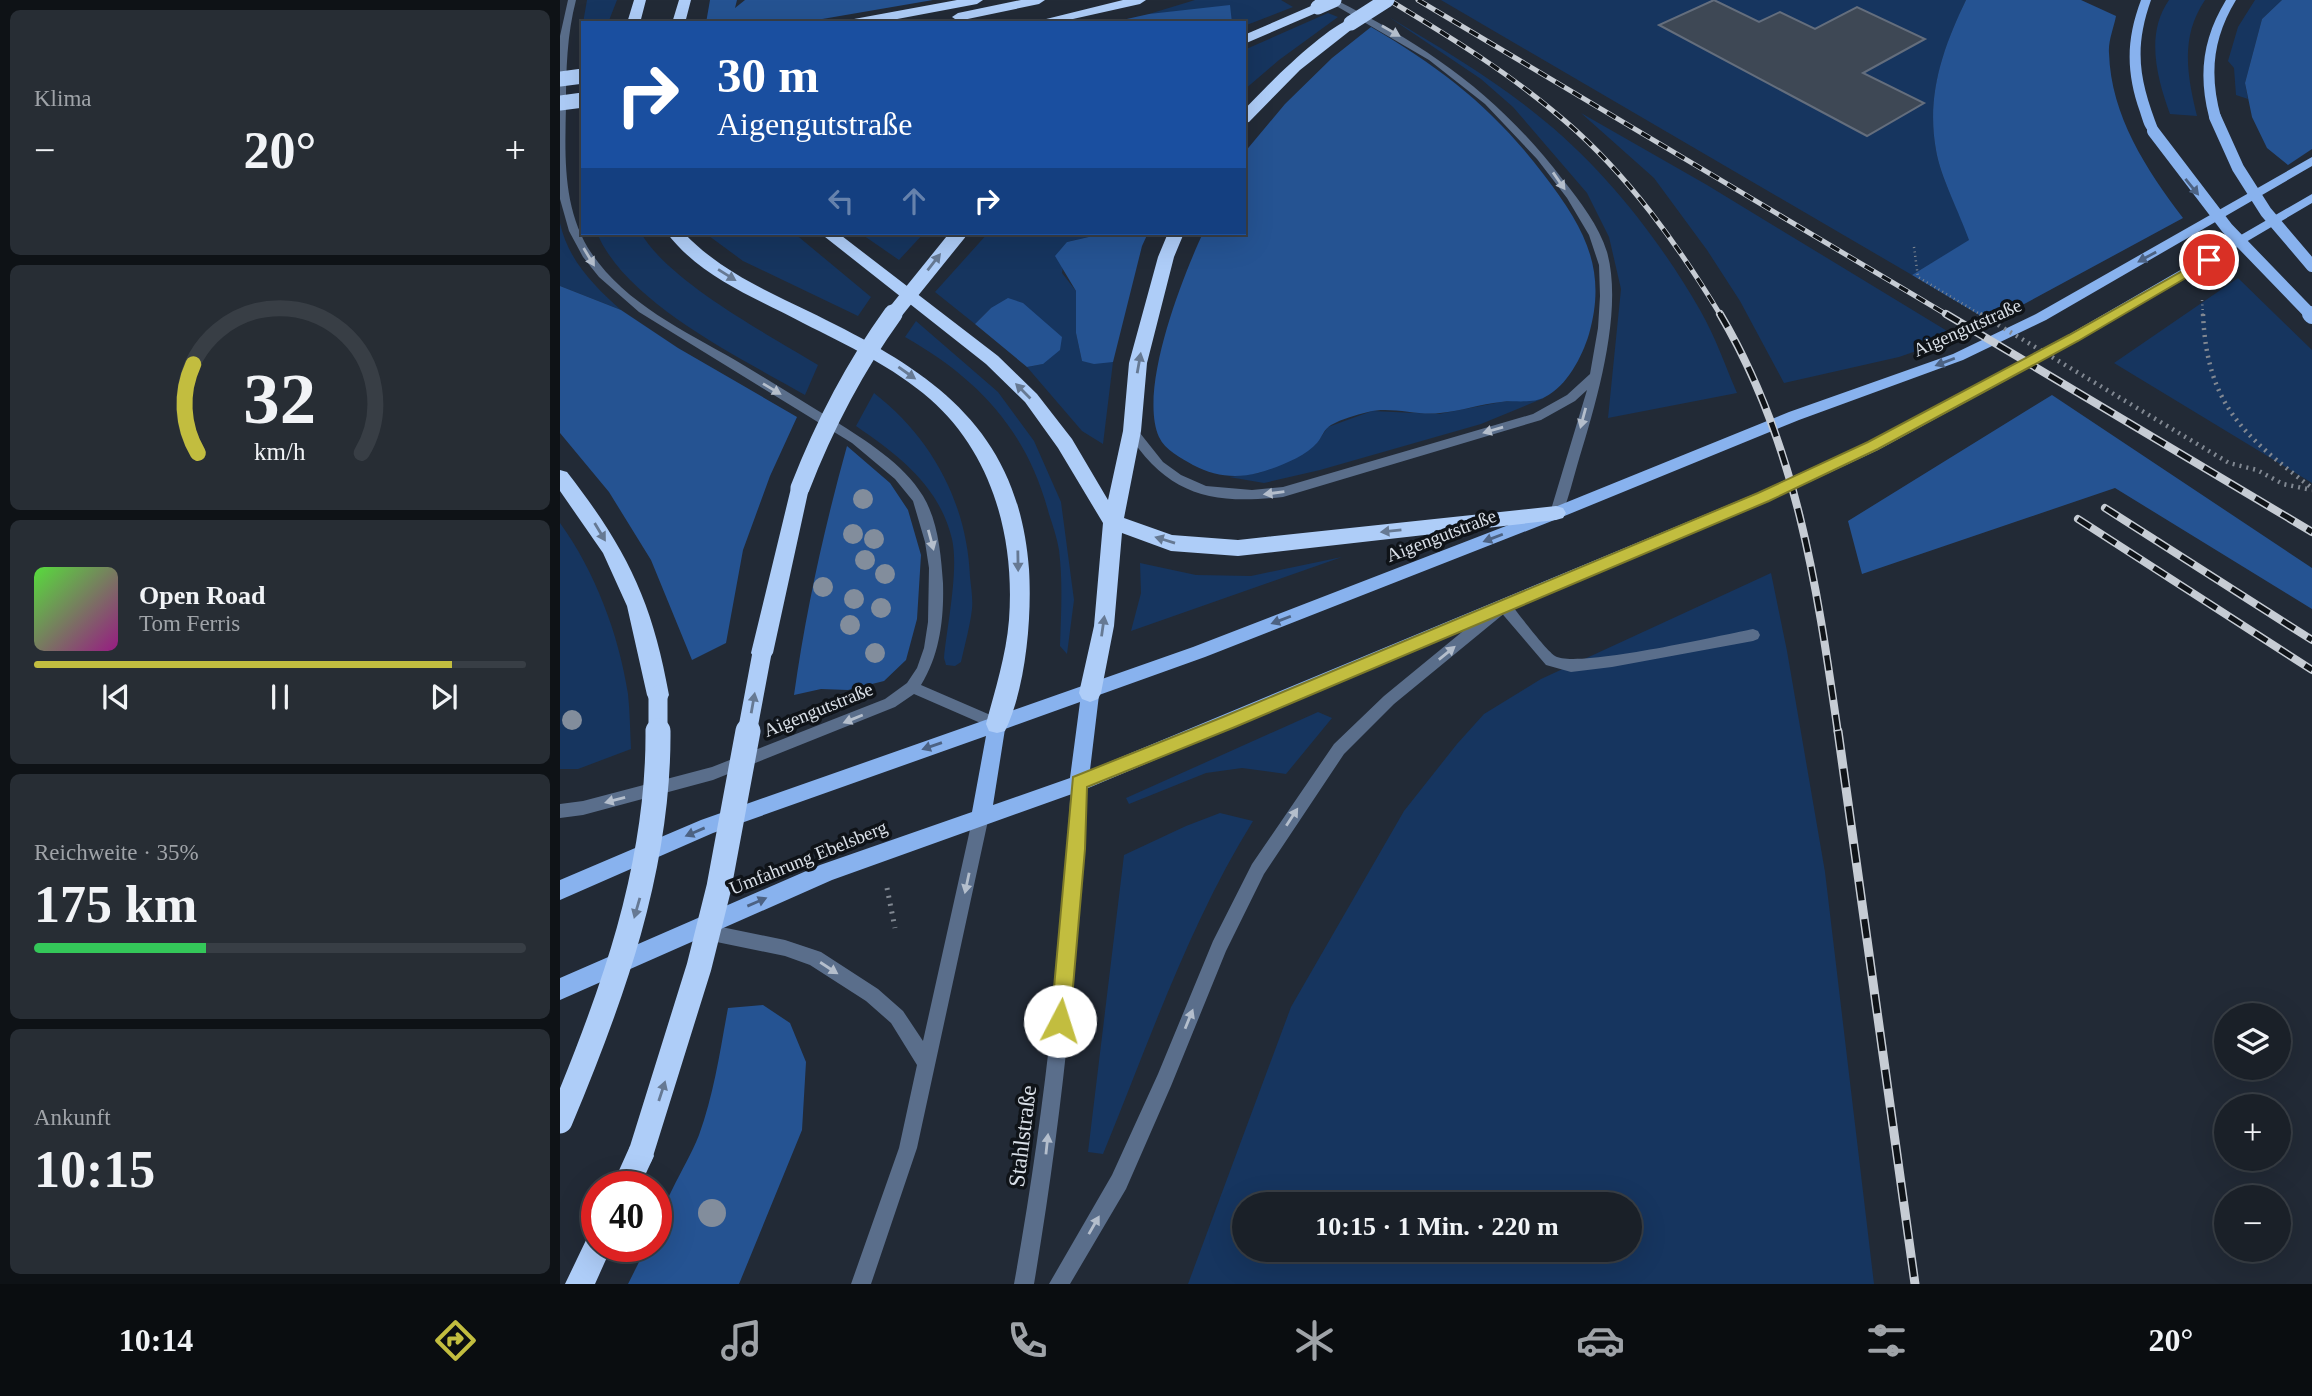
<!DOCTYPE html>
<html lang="de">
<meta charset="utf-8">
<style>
body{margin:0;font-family:"Times New Roman",serif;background:#272d34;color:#f1f3f6;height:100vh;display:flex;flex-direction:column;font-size:26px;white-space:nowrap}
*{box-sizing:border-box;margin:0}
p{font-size:23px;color:#9fa3a8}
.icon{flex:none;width:38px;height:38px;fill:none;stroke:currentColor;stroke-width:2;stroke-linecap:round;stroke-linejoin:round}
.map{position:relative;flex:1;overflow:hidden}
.details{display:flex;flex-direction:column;gap:10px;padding:10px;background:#0e1216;width:560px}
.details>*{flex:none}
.banner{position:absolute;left:21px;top:21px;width:665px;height:214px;border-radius:0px;box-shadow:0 7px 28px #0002,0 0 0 2px #383e45;background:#1a4fa0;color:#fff;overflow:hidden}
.tools{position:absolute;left:1654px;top:1003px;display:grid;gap:14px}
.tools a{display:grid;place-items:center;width:77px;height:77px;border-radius:50%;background:#1a2028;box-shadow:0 7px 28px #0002,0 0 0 2px #383e45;font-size:35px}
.speed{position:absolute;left:21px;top:1171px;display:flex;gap:14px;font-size:35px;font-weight:700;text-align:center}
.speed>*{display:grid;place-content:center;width:91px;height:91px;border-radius:50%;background:#1a2028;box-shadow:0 7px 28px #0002,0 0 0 2px #383e45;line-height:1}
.speed .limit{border:10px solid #d22;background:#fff;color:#111}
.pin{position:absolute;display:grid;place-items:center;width:60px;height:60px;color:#fff;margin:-30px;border:4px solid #fff;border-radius:50%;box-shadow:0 2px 7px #0007}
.me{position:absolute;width:77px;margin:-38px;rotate:5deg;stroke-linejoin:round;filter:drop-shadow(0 0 5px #0008)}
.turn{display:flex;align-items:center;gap:24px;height:147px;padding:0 21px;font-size:32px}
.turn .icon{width:91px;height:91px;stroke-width:2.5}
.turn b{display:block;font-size:49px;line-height:60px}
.lanes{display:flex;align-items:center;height:66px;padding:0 21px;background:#0003;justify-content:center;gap:35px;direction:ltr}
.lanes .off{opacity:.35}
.big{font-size:52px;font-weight:600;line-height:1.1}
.details .widget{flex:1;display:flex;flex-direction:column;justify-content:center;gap:10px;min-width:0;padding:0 24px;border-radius:10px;background:#272d34}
.details .dial{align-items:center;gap:0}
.dial svg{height:182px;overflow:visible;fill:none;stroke:#383e45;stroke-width:7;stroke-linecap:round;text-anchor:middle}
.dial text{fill:#f1f3f6;stroke:none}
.song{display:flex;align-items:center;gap:21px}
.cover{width:84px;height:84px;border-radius:10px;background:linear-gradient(135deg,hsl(110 70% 55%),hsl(310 70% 35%))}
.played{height:7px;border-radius:4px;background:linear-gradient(90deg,#c2bd3f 85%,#383e45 85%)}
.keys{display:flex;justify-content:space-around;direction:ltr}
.heat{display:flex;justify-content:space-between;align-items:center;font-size:38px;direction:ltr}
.charge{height:10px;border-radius:5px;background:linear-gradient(90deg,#34c759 35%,#383e45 0)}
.trip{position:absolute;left:672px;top:1192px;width:410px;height:70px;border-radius:35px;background:#1a2028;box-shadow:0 7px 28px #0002,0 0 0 2px #383e45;font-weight:600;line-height:70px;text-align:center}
.dock{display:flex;height:112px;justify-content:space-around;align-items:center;background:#0a0d10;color:#9fa3a8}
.dock .icon{width:49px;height:49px}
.dock .on{color:#c2bd3f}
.dock b{font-size:32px;color:#f1f3f6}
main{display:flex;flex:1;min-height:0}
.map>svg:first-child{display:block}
.green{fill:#16355f;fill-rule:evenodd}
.forest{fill:#255392}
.building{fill:#3e4855;stroke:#646e7d;stroke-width:2}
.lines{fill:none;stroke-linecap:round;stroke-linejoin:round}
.path-far2{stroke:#818892;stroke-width:2.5;stroke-dasharray:1 3.5;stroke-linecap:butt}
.path-far1{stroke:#818892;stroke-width:4.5;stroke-dasharray:2 5;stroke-linecap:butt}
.path{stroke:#818892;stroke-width:5;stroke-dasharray:2 6;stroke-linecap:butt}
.service{fill:#5a6e8b;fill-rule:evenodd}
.tertiary{fill:#5a6e8b;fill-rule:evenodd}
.primary{fill:#88b2ee;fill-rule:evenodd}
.motorway{fill:#aecdf8;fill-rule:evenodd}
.rail-far2-casing{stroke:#c6ccd4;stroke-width:5}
.rail-far1-casing{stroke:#c6ccd4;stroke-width:8}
.rail-casing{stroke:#c6ccd4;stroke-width:9}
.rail-far2{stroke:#0f1318;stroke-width:3.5;stroke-dasharray:10;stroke-linecap:butt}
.rail-far1{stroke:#0f1318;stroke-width:5;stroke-dasharray:15;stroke-linecap:butt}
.rail{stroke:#0f1318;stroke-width:6;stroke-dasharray:19;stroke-linecap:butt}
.path-bridge-far1{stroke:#818892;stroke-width:2.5;stroke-dasharray:1 3.5;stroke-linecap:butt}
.path-bridge{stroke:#818892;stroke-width:4.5;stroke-dasharray:2 5;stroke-linecap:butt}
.primary-bridge-far1{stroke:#88b2ee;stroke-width:12}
.primary-bridge{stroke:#88b2ee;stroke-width:16}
.motorway-bridge-far2{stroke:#aecdf8;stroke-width:15}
.motorway-bridge-far1{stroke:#aecdf8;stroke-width:19}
.motorway-bridge{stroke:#aecdf8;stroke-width:25}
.tree{fill:#828d9c}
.oneway{fill:#b4becc}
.oneway2{fill:#4c6283}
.oneway3{fill:#667993}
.route{fill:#c2bd3f;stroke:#7e7b29;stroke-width:2}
.labels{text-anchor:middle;stroke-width:7;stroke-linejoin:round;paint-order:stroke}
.street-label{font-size:19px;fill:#dae0e8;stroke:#0f1318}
.near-street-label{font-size:23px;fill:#dae0e8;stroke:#0f1318}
</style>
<main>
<section class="details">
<div class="widget"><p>Klima</p>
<div class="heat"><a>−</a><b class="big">20°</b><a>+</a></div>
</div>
<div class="widget dial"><svg viewBox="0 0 100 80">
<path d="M14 69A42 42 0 1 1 86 69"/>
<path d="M14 69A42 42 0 0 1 12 30" stroke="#c2bd3f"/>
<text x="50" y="56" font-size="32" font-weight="700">32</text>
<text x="50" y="72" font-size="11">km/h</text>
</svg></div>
<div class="widget">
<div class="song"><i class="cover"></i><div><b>Open Road</b><p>Tom Ferris</p></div></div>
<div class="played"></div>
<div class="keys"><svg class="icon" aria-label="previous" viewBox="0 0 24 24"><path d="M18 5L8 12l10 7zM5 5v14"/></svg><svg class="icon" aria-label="pause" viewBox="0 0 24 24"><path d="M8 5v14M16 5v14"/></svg><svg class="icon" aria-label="next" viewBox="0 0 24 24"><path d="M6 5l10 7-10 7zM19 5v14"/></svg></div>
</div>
<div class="widget"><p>Reichweite · 35%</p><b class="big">175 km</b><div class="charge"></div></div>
<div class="widget"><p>Ankunft</p><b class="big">10:15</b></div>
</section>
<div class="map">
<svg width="1752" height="1284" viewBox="0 0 1752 1284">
<rect width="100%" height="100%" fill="#222a36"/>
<path class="green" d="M27 0H57L48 23H23Z
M635 0H721L733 7 684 26V23L589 14Z
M881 0H1406C1383 49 1366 95 1376 150 1380 176 1400 214 1410 240L1352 275Z
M1609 0H1645C1620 37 1627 75 1637 116L1610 114C1597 78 1585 34 1609 0Z
M1695 0H1722L1702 19 1685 83 1688 99 1676 95 1674 68 1668 61 1678 27Z
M768 13 778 17 719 60 684 90V50Z
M829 17C879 47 930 77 976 114 1042 166 1098 237 1140 310 1155 336 1165 365 1177 393L1048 418 1061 289 1049 237 1027 193 953 107 921 79Z
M1021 113 1147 185 1397 337 1339 357 1224 383 1180 301 1147 250 1094 178Z
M0 223C8 260 34 286 61 310L0 286Z
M37 233H81C109 282 209 335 258 365L245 395C181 358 66 303 37 233Z
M145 233H234L311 297 298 316 183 261Z
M300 233H364L339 260Z
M428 233 464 237 479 233H546L507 242 502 273 516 291V333L522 361 553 362 543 444 522 431 467 367 483 364 431 308 415 324 375 292Z
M1678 278 1752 350V483L1554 363Z
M356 321 438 392 474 441 501 502 514 600 507 654 500 646C501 615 503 582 499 550 497 538 493 526 489 514 467 431 419 379 345 337Z
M314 393C372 438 407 503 410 577 411 587 413 598 412 609 410 626 405 644 401 662L395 666 386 665 384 658C387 626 399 570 392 539 379 485 338 455 296 426Z
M984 398 921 424 760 470 704 483 669 477 699 473 756 444 768 427 812 411 879 414 941 402Z
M0 523C35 571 59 635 68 694 70 712 70 731 71 749L18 769H0Z
M782 557 571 631 581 593 580 563 636 575 691 576Z
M1211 573 1227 651 1265 872 1314 1284H628L731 1007 844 811 897 744 924 714 981 679ZM684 1204H1069V1250H684Z
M758 712 772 718 726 774 682 768 646 773 569 804 566 798Z
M660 813 693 821C629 924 589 1042 543 1154L528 1152 564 855 626 826Z"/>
<path class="forest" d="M150 0H177L175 8 185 0H373L239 23H146Z
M1406 0H1521L1556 16C1554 27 1548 41 1549 53 1551 116 1586 169 1623 218L1431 322 1352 275 1409 240C1400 214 1380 176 1376 150 1366 95 1383 48 1406 0Z
M1722 0H1752V149L1728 165 1707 148 1692 117 1685 83 1702 19Z
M670 5 672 23H549L589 14Z
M811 27C882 68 935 110 984 175 1023 226 1048 268 1029 334 1022 357 1007 386 985 397 973 404 955 400 941 402 921 404 901 411 880 413 857 416 831 406 808 412 795 415 782 419 771 425 764 429 762 437 757 443 745 457 716 468 698 473 675 479 654 476 633 465 621 458 605 450 599 437 578 390 622 278 643 233H684V153L725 104 772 58Z
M546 233H588L582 246 553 362 534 364 522 361 516 333V291L495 256 507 242Z
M0 286 61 310 118 348 237 417 210 476 183 550 166 643 132 660 91 560 49 492 0 433Z
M448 298 463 303 502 337 500 350 483 364 467 367 415 324 431 308Z
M1492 395 1752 568V609L1555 488 1302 574 1288 521Z
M287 446 330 483 348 510 361 555 357 619 346 660 324 681 288 690 261 689 234 695C246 610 264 529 287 446Z
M203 1005 230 1023 246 1062 242 1130 179 1284H68L87 1246H96C96 1207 125 1171 139 1135 154 1094 160 1051 168 1008Z"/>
<path class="building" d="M1154 0 1199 22 1220 12 1255 29 1297 7 1365 39 1303 73 1364 103 1307 136 1099 25Z"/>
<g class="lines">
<path class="path-far2" d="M1642 300 1643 316"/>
<path class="path-far1" d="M1643 314C1647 405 1683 435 1752 488"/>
<path class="path" d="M327 888 335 928"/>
<path class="service" d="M8 0H16C7 35 6 69 6 105 5 155 2 210 32 254 66 304 125 331 175 360 209 380 242 401 275 421 306 441 343 463 363 496 378 521 381 554 383 583 384 618 380 654 361 685L442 720 444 724 442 728 437 730 432 728 354 694 335 707 153 780 23 815 0 818V804L23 801 152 767 325 699 347 683 357 668 364 648 368 622 369 568 365 542 353 501 335 479 292 443 79 312 39 277 23 257 9 231 0 199V36Z
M766 0H776C870 48 938 95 1003 180 1020 201 1039 226 1047 252 1064 313 1035 407 1017 466 1012 483 1008 501 1001 516L996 518 990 513 1027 390 1015 401 981 420 723 497C649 505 608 495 566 431L568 428H576L603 462 621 475 646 486 692 490 723 487 973 414 1007 395 1030 374 1038 328 1040 296 1039 265 1029 235 1007 198 977 159 925 104 869 60Z
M944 601 949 602C959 614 984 648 995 656 1015 669 1162 635 1193 629L1198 631 1200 635 1198 639 1193 641 1052 667 1011 672 986 665 939 610 937 606 939 602Z"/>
<path class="tertiary" d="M941 603 946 604 948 608 946 612 834 704 784 754 704 874 666 951 611 1086 566 1189 510 1284H489L552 1175 598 1074 653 941 692 864 774 744 824 696 936 604Z
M519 776 524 778 527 783C519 951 502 1118 474 1284H454C484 1118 502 951 511 783L514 778Z
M421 809 426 811 429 816 357 1148 311 1284H291L339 1148 357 1065 331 1023 306 1001 250 965 225 956 142 939 136 937 134 931 136 925 142 923 225 940 261 952 318 989 343 1011 363 1041 413 816 416 811Z"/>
<path class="primary" d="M1581 0H1591C1573 51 1580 82 1599 131L1593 135C1585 131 1583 121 1580 112 1566 72 1566 40 1581 0Z
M1666 0H1676C1653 38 1649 74 1661 117L1655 121 1649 117C1638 74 1643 38 1666 0Z
M1752 157V166L1486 320 1403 360 1239 420 1002 517 645 657 539 695 530 770 1197 493 1308 442 1508 335 1752 194V203L1518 341 1318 450 1209 501 526 789 272 880 0 1000V978L260 865 412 812 426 736 153 833 0 900V880L141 820 633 647 990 509 1229 412 1393 354 1476 314ZM520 702 510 778 433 805 445 729Z"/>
<path class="motorway" d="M74 0H86L80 23H67Z
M119 0H131L125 23H112Z
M397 0H423L417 4 316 23H288L294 19Z
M461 0H485L479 4 398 21 392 17 398 13Z
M563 0H586L580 4 495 23H470Z
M758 3 764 7 763 10 684 44V35Z
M791 19 797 23 796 26 740 70 689 122 684 123V110C704 88 765 27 791 19Z
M107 233H124C158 269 204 290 248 311 367 369 458 424 469 569 472 617 466 688 445 731L437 733 429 731 426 724C435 690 446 656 449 620 455 539 433 454 370 399 333 367 287 345 243 323 196 298 140 277 107 233Z
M260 233H278L438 356 477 394 512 439 548 500 563 431 569 363 598 257 608 233H624L614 257 587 363 581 431 564 518 612 535 678 540 996 506 1003 508 1006 513 1003 518 996 520 678 556 611 551 562 533 554 626 541 693 538 699 530 702 522 699 519 693 534 626 543 523 498 448 465 402 426 364Z
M0 470 7 472C66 548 92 600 109 695L106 701 98 704 90 701 87 695 67 606 43 553 0 491Z
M240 481 247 483 249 488 213 653 209 659 202 662 195 659 191 653 231 488 233 483Z
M80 1142 90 1146 94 1156 80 1186H52L70 1146Z
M37 1232V1246H52L35 1284H5L28 1236Z"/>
<defs>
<path id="rail-far2" d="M829 0C890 37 951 74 1005 121 1068 175 1118 245 1161 316
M858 0 1389 316"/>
<path id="rail-far1" d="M1160 314C1237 444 1257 587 1278 733
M1386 314 1752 532
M1545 508 1752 640
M1518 519 1752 670"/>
<path id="rail" d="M1278 731 1355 1284"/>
</defs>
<use href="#rail-far2" class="rail-far2-casing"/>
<use href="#rail-far1" class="rail-far1-casing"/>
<use href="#rail" class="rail-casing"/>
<use href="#rail-far2" class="rail-far2"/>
<use href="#rail-far1" class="rail-far1"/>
<use href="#rail" class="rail"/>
<path class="path-bridge-far1" d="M1354 247 1358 277 1423 316"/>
<path class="path-bridge" d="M1420 314 1669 463 1697 470 1723 484 1752 490"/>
<path class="primary-bridge-far1" d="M1655 117 1678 168 1706 212 1752 266
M1593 131 1667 228 1752 316"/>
<path class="primary-bridge" d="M1750 314 1752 316"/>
<path class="motorway-bridge-far2" d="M758 7 774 0
M791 23 827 0
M0 79 23 76
M0 103 23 100
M332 316 399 233"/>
<path class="motorway-bridge-far1" d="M240 488C264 426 294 368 333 314
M98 695V733
M187 733 202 653"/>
<path class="motorway-bridge" d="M0 1121C52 997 99 868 98 731
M80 1156 139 967 159 887 188 731"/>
</g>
<g class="tree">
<circle cx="303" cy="499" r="10"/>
<circle cx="293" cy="534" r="10"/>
<circle cx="314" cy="539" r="10"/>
<circle cx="305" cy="560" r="10"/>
<circle cx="325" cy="574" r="10"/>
<circle cx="263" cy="587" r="10"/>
<circle cx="294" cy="599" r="10"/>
<circle cx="321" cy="608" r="10"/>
<circle cx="290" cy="625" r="10"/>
<circle cx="315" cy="653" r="10"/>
<circle cx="12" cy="720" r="10"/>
<circle cx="152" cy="1213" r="14"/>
</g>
<defs><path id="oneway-solid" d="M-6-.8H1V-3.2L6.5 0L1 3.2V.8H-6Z" transform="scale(1.75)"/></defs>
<g class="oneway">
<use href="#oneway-solid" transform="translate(831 31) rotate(30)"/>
<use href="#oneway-solid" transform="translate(999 181) rotate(55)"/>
<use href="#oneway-solid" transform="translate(29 257) rotate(59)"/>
<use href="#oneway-solid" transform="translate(212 389) rotate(31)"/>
<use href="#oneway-solid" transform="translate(1023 418) rotate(105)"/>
<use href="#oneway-solid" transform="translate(933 430) rotate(164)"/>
<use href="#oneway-solid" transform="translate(714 493) rotate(172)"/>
<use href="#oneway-solid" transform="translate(371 540) rotate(75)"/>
<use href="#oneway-solid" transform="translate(887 653) rotate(-39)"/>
<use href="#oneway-solid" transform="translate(293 719) rotate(158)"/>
<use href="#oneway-solid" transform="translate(55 800) rotate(165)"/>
<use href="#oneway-solid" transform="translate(732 817) rotate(-57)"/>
<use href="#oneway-solid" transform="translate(407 883) rotate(102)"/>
<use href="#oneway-solid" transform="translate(269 968) rotate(33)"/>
<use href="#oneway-solid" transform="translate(629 1019) rotate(-68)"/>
<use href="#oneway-solid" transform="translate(487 1144) rotate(-84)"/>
<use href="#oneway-solid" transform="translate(534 1225) rotate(-60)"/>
</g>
<g class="oneway2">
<use href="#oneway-solid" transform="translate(1632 187) rotate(51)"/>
<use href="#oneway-solid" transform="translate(1587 257) rotate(151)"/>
<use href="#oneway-solid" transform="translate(1385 362) rotate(159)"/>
<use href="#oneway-solid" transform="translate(933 538) rotate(159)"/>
<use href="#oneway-solid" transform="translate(721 620) rotate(159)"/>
<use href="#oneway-solid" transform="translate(372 746) rotate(161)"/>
<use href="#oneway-solid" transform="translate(135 832) rotate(157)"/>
<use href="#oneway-solid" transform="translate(197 902) rotate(-23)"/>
</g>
<g class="oneway3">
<use href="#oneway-solid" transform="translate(374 262) rotate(-52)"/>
<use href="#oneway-solid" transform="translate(167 275) rotate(32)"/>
<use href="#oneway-solid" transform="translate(579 363) rotate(-80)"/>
<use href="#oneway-solid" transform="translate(347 373) rotate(35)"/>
<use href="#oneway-solid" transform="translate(463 391) rotate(-135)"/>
<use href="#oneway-solid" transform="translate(831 531) rotate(174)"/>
<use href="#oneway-solid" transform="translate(40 532) rotate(59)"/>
<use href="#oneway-solid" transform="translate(605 540) rotate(-163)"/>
<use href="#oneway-solid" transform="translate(458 561) rotate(89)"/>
<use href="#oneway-solid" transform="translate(543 626) rotate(-82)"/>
<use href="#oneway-solid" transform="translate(193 703) rotate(-80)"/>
<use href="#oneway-solid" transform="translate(77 908) rotate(106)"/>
<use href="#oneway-solid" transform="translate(102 1091) rotate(-72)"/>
</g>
<path class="route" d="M1649 256 1655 260 1653 262 1518 341 1318 449 1209 501 675 727 527 787 525 849 510 1021 507 1028 500 1031 494 1028 491 1021 513 777 663 717 1198 493 1308 442 1509 335Z"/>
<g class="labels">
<g class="street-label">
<text transform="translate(1407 327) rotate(-24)" y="7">Aigengutstraße</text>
<text transform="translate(881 535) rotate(-21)" y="7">Aigengutstraße</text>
<text transform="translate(258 709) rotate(-22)" y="7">Aigengutstraße</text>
<text transform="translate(248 857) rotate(-22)" y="7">Umfahrung Ebelsberg</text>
</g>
<g class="near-street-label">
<text transform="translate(462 1136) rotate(-83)" y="8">Stahlstraße</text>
</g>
</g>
</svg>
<div class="tools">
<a><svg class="icon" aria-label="layers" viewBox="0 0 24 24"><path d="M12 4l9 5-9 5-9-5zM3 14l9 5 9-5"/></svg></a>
<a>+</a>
<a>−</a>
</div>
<div class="speed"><div class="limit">40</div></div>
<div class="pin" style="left:1649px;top:260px;background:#d93025"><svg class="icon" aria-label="arrive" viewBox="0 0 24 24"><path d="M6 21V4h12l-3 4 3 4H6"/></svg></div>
<svg class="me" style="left:500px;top:1021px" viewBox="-20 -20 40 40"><circle r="19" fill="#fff"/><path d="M0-13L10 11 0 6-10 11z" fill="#c2bd3f"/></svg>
<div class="trip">10:15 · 1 Min. · 220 m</div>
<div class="banner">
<div class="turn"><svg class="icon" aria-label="right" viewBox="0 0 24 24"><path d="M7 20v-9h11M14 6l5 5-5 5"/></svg><div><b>30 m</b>Aigengutstraße</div></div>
<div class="lanes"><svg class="icon off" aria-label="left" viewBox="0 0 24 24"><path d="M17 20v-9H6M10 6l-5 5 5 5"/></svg><svg class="icon off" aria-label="ahead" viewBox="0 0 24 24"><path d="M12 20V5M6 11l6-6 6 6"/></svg><svg class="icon" aria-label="right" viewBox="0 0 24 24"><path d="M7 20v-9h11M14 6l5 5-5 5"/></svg></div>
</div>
</div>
</main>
<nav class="dock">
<b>10:14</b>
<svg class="icon on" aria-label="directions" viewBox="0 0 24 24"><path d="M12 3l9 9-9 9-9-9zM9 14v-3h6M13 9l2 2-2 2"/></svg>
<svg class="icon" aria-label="music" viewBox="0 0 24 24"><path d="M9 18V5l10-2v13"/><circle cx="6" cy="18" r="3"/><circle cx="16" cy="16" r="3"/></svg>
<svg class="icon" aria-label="phone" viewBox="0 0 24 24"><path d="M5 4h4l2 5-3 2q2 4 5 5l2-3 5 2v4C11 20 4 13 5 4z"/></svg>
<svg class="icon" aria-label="climate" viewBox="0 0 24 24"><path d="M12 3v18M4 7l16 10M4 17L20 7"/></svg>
<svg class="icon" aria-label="car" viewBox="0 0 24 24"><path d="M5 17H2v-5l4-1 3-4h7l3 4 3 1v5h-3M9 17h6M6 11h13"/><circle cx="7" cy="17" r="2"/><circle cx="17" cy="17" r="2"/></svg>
<svg class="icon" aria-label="filters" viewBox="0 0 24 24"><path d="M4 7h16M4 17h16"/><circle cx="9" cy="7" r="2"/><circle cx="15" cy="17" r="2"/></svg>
<b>20°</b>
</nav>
